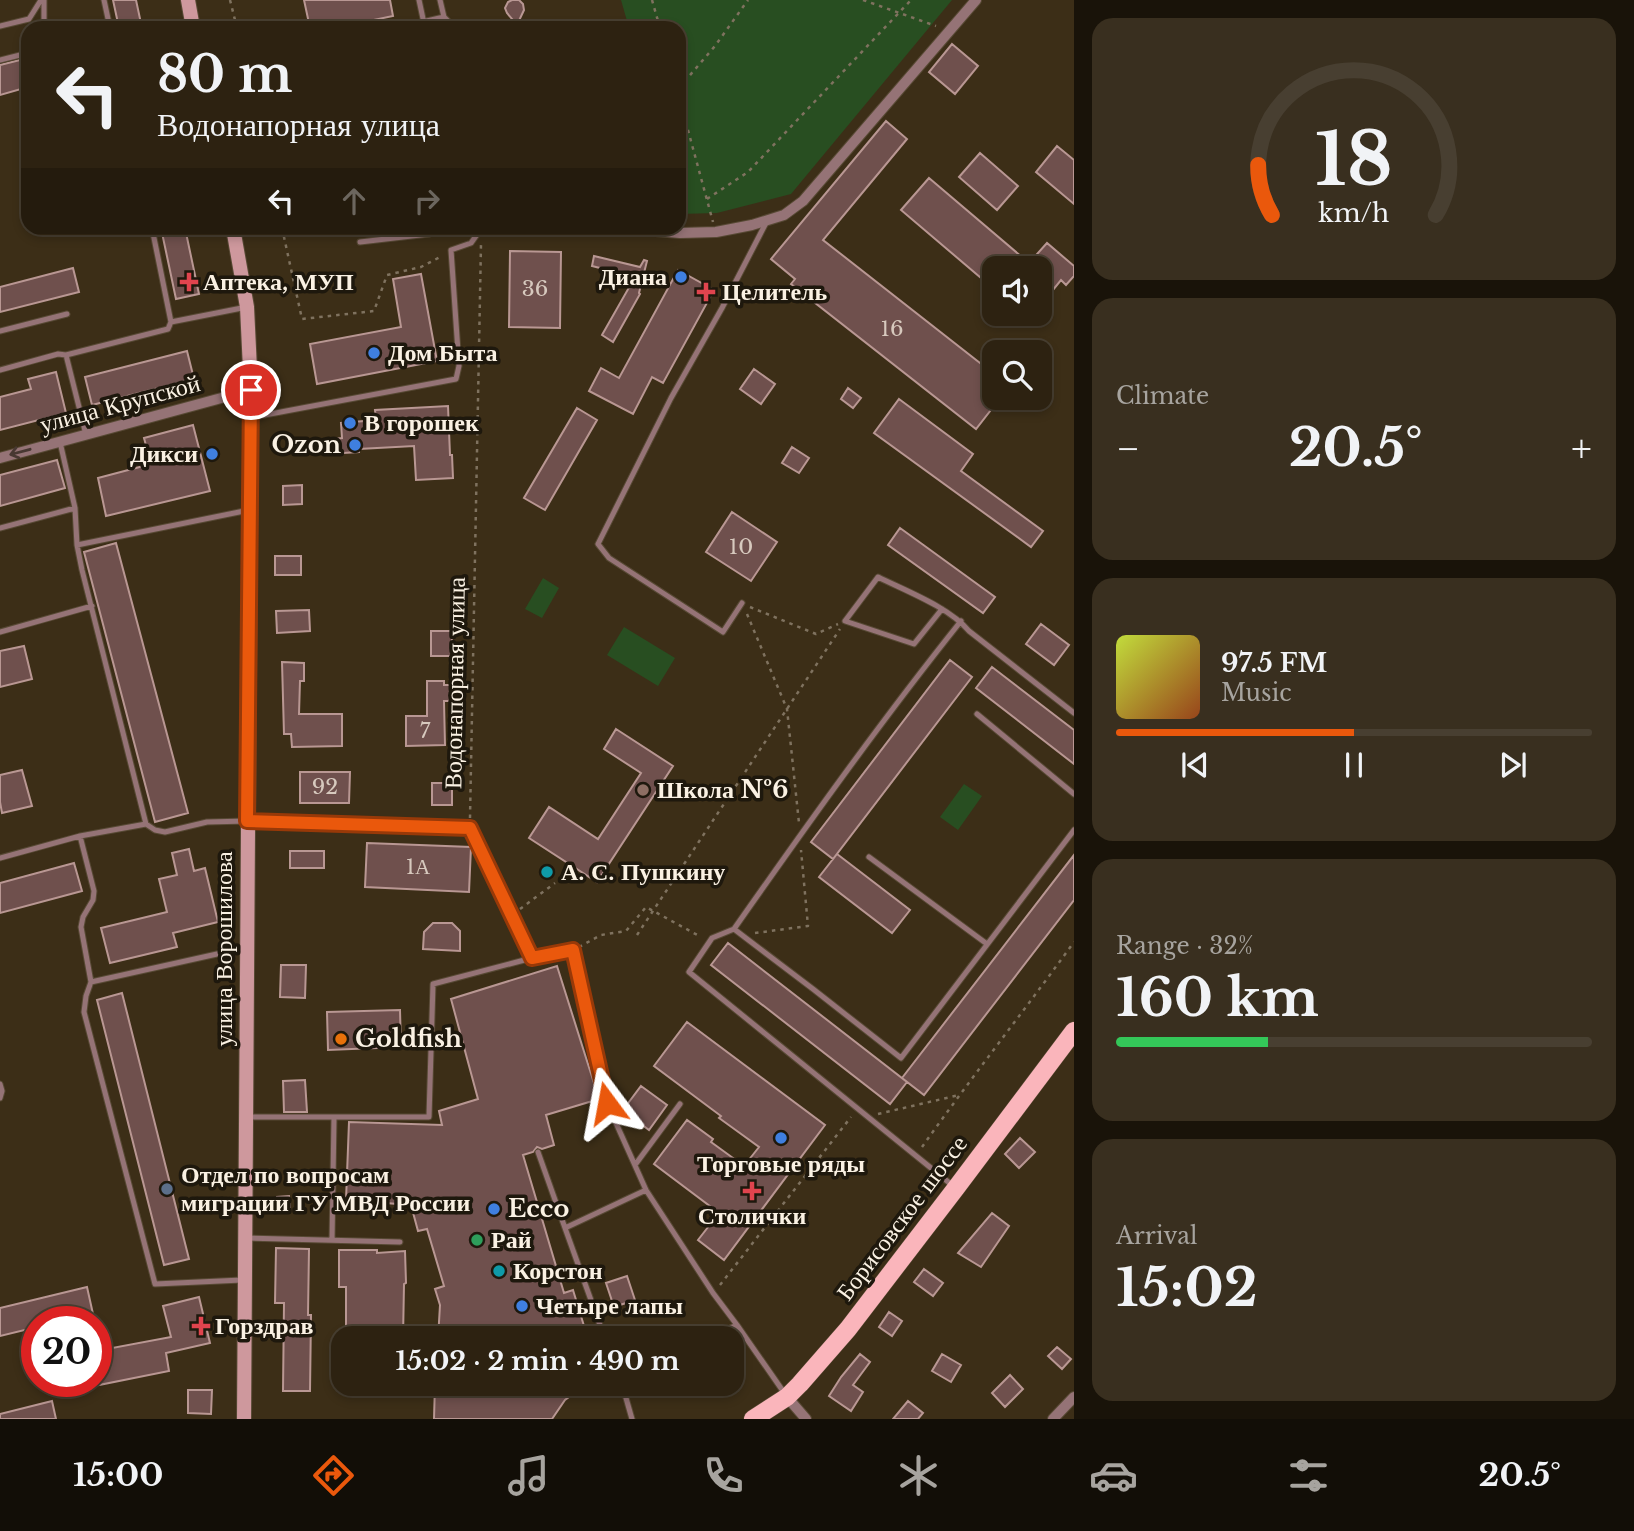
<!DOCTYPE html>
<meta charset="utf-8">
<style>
body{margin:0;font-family:"Libre Baskerville",serif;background:#392f1f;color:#f1f3f6;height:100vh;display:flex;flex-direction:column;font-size:26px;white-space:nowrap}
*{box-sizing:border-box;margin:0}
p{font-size:23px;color:#a7a49f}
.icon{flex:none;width:38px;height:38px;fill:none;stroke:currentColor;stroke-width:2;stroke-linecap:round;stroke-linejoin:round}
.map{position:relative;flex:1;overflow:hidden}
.sheet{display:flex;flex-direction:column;gap:18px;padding:18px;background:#191309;width:560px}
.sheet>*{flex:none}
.hud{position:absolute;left:21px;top:21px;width:665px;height:214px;border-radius:21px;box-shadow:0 4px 10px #0003,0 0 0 2px #483f31;background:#2d2211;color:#f1f3f6;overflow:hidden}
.controls{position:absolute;left:982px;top:256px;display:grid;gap:14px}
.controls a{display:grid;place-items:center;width:70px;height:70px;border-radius:14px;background:#2d2211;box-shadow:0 4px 10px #0003,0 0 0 2px #483f31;font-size:35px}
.speed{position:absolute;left:21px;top:1306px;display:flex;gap:14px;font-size:35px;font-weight:700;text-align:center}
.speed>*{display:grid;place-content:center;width:91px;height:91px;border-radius:50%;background:#2d2211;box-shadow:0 4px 10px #0003,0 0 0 2px #483f31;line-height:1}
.speed .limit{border:10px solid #d22;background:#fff;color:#111}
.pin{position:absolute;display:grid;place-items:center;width:60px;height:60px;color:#fff;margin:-30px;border:4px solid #fff;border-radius:50%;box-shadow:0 2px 7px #0007}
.me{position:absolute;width:77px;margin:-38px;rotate:347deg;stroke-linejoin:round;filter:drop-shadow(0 0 5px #0008)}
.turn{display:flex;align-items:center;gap:24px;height:147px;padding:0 21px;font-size:32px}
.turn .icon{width:91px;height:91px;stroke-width:2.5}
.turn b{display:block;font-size:49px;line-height:60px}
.lanes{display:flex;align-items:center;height:66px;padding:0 21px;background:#0003;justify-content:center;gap:35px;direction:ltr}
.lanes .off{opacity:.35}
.big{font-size:52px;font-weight:800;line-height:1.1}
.sheet .widget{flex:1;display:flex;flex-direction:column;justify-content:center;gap:10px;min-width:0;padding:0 24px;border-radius:21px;background:#392f1f}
.sheet .dial{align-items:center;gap:0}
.dial svg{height:182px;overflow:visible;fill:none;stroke:#483f31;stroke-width:7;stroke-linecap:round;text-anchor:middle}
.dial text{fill:#f1f3f6;stroke:none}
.song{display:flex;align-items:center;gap:21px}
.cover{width:84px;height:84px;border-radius:10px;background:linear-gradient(135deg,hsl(70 70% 55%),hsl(20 70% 35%))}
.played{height:7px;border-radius:4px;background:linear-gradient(90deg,#ea580c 50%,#483f31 50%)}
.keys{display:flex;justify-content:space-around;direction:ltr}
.heat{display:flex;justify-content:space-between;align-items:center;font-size:38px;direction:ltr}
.charge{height:10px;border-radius:5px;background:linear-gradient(90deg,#34c759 32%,#483f31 0)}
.trip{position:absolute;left:331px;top:1326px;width:413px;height:70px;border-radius:21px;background:#2d2211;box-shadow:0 4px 10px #0003,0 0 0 2px #483f31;font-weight:800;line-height:70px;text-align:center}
.menu{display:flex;height:112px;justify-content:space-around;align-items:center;background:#120e07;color:#a7a49f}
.menu .icon{width:49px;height:49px}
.menu .current{color:#ea580c}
.menu b{font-size:32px;color:#f1f3f6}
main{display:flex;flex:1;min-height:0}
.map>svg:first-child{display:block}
.green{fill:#284e21}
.building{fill:#6f504d;stroke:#b99793;stroke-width:2}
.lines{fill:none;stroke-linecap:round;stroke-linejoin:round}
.service-casing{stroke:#574934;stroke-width:7}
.minor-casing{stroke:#574934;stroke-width:12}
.secondary-casing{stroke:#574934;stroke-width:16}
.primary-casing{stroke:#574934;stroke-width:19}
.path{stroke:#7f725f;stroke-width:2.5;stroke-dasharray:3.5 5;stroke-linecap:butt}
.service{stroke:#957376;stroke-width:5}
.minor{stroke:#957376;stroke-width:10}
.secondary{stroke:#ce989d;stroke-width:14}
.primary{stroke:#fab5bb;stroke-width:18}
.oneway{stroke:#483832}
.route-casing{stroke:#983908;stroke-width:18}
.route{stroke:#ea580c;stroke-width:12}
.shop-dot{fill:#3f7fe0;stroke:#1e180d;stroke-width:2.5}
.health-dot{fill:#e0444e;stroke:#1e180d;stroke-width:2.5}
.education-dot{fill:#8d6e63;stroke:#1e180d;stroke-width:2.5}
.culture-dot{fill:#0f9aa8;stroke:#1e180d;stroke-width:2.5}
.food-dot{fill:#e8710a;stroke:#1e180d;stroke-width:2.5}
.service-dot{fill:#5c6f8a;stroke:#1e180d;stroke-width:2.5}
.leisure-dot{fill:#2e9e5b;stroke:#1e180d;stroke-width:2.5}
.labels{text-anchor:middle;stroke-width:7;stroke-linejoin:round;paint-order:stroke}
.number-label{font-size:21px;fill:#d7c9be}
.poi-label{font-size:24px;font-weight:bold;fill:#faf1e3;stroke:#1e180d;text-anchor:start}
.street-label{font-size:24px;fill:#faf1e3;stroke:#1e180d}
</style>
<main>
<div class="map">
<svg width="1074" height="1419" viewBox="0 0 1074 1419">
<rect width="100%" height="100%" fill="#3c2e17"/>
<path class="green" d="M621 0H952L791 194 717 213 679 214V28H629Z
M543 578 559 588 542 618 525 609Z
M624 627 675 658 658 686 607 655Z
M964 784 982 796 958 830 940 817Z"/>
<path class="building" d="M113 0H136L142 28H119Z
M304 0H390L393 16 335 28H310Z
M512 0H519L523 4 524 10 517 25 507 13 505 8 508 2Z
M952 44 978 66 955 94 929 72Z
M28 58V87L0 95V65Z
M886 121 907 139 823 240 994 374V397H1001L976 429 791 284 795 279 771 259Z
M1057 146 1074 160V204L1036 172Z
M980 153 1018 186 997 210 959 177Z
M929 178 1029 263 1047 243 1074 266V276L1066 285 1061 280 1040 306V268H994V289L901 210Z
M161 228H185L199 294 176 299Z
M510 251 561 252 560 328 509 327Z
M594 256 640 267 644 260 647 261 639 293 640 294 613 342 602 335 635 277 592 266Z
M73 268 79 292 0 312V287Z
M678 270 714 290 663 383 652 377 633 414 589 391 601 368 619 378Z
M421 274 437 361 317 384 310 344 401 327 393 279Z
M187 351 194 379 92 405 85 377Z
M754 369 775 384 761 404 740 389Z
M56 372 66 413 0 430V397L31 389 28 379Z
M848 388 861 398 853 408 841 399Z
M899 399 973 454 961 471 1043 531 1031 547 874 433Z
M448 406 450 455H452L453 478 416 480 414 446 359 449V452L327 454 325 440 342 438 341 423 376 420 375 410Z
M577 408 597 420 545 510 524 498Z
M193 425 210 491 106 516 98 478 151 464 144 438Z
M792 447 809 458 799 473 782 463Z
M57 460 65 488 0 506V475Z
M302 485V504L283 505V486Z
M732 512 777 542 751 581 706 552Z
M900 528 995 597 983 613 888 545Z
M116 543 188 813 155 822 84 552Z
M275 556H301V575H275Z
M309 610 310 631 277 633 276 611Z
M1041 624 1069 645 1054 665 1026 644Z
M431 631H452V656H431Z
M24 646 32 679 0 687V651Z
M950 660 972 677 833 859 811 842Z
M282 662 304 663V681H300L299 714H342V746L292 747 291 734H284Z
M992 667 1074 730V764L976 688Z
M427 681H444V685H451V701H444L445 745 406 746V716H427Z
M616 729 673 766 597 882 529 838 549 807 598 839 641 773 604 749Z
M22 770 32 806 2 813 0 802V775Z
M300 772H350L349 803H300Z
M432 783H452V805H432Z
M367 843 471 847 469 892 365 887Z
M189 849 194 871 205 868 218 922 173 933 177 947 110 963 101 928 167 912 159 879 177 875 172 853Z
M290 851H324V868H290Z
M837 854 910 910 892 933 819 877Z
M1074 855V900L924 1095 902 1078Z
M74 863 82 891 0 913V883Z
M433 923H452L460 931V951L423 949 424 932Z
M728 943 907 1082 890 1104 711 965Z
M281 965H306L305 998 280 997Z
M557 966 599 1099 546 1115 554 1145 542 1149 537 1147 533 1152 523 1155 564 1293 573 1290 588 1339H438L440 1305 435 1289 444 1286 427 1229 418 1231 411 1205 346 1200 349 1122 442 1125 439 1111 478 1099 451 999Z
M122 993 189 1259 164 1265 97 1000Z
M400 1010 401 1047 328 1050 327 1012Z
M687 1022 825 1125 724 1260 698 1240 719 1213 654 1164 687 1120 713 1139 711 1142 744 1166 759 1147 719 1118 721 1116 654 1066Z
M305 1080 307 1112H284L283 1081Z
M641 1086 667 1105 649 1130 623 1110Z
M1020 1138 1035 1152 1019 1168 1005 1154Z
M289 1196 290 1209 278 1210 277 1197Z
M992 1213 1009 1226 981 1267 958 1253Z
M276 1248 309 1249 308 1315H311L310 1391H283L284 1303H275Z
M339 1250H377V1253L405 1251 406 1283 404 1284 403 1339H346V1287H339Z
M924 1269 943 1283 933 1296 914 1282Z
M627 1276 635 1300 614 1307 606 1283Z
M87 1287 93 1314 62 1321H37V1327L0 1336V1308Z
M199 1297 210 1343 166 1353 169 1371 99 1385 96 1369V1351L171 1337 163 1306Z
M889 1312 902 1321 892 1336 879 1327Z
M1057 1347 1071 1359 1062 1369 1048 1356Z
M860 1354 870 1362 853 1385 863 1392 851 1411 829 1396 841 1377Z
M942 1354 961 1365 951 1382 932 1371Z
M1010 1375 1023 1389 1005 1407 992 1393Z
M435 1384H587L565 1400 552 1419H434Z
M188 1390H212L211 1414 188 1413Z
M52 1401 56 1419H0V1414Z
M908 1401 923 1413 918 1419H893Z"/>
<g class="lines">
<defs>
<path id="service" d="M104 0 110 28
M419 0 425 28
M444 17 455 28
M0 26 29 19 41 0
M44 28V0
M396 28 444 17 440 0
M0 60 28 53
M152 228 171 322 247 307
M360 242 429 234 441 228
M0 331 67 314
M0 370 58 354 66 355
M254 417 456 379 459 366 451 250 471 243 481 229H494
M86 435 66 355 168 329 171 322
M60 442 75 508 77 545 82 570 146 824 155 830 165 832 207 822 247 821 470 828 532 958 573 950 607 1103 646 1190 713 1293 737 1325 785 1394
M0 528 75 508
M77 545 249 510
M742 603 723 632 609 558 598 544 671 398 722 308 767 221
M942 609 914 644 845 621 878 577C906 591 949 607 969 631L1074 713
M961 621C881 721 807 825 734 929L813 989 901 1058 1074 830
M0 632 92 606
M977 714 1074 794
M80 836 94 891 93 900 83 917 81 927 91 982 86 996 84 1012 155 1284 242 1280
M869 857 987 944
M0 858 80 836 146 824
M734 929 712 938 689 972 952 1185
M91 982 244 948
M0 1084 2 1091 0 1098
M246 1117H429L433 984 532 958
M538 1152 565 1228
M635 1165 680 1104
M246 1238 400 1242
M332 1240 334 1118
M605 1339 565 1228 646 1190
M706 1339 737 1325
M622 1384 632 1419"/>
<path id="minor" d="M619 228 680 233 716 232 752 225 784 215 803 201 976 0
M494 229 521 228
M0 458 251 390
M787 1397 806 1419
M1053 1419 1074 1397"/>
<path id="secondary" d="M188 0 193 28
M233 228 247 307 251 390 244 1419"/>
<path id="primary" d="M753 1419 787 1397 800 1384 848 1329 956 1188 1074 1031"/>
</defs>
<use href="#service" class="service-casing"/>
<use href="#minor" class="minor-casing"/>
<use href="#secondary" class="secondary-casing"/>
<use href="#primary" class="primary-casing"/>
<path class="path" d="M230 0 237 28
M652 0 660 28
M863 0 936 26
M679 88 715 46 748 0
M679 97 713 222
M707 199 748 172 911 0
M282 228 302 319 374 311 387 275 421 267 442 256
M750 607 816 634 838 624
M747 614 787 709 799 823
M470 818 481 244
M520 909 555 883
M755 933 808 926 801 850
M637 935 840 629
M579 947 601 935 626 931 646 907 701 937
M878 1114 959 1095
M922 1147C971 1078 1024 1011 1074 942
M720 1285 851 1117"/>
<use href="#service" class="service"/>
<use href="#minor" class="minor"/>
<use href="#secondary" class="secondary"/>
<use href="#primary" class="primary"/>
</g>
<defs><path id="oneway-shaft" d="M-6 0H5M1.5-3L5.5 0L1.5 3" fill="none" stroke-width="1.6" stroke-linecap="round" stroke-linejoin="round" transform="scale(1.75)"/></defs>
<use class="oneway" href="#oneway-shaft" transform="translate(20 452) rotate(165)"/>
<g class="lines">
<defs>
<path id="route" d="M251 390 247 821 470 828 532 958 573 950 607 1103"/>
</defs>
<use href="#route" class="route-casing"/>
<use href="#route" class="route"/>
</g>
<g class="shop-dot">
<circle cx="681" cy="277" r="7"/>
<circle cx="374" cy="353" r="7"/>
<circle cx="350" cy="423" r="7"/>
<circle cx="355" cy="445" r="7"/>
<circle cx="212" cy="454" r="7"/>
<circle cx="781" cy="1138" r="7"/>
<circle cx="494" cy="1209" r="7"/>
<circle cx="522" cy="1306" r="7"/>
</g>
<g class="health-dot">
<path d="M185.5 271.5h7v7h7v7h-7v7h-7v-7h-7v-7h7z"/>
<path d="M702.5 281.5h7v7h7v7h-7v7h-7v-7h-7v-7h7z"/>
<path d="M748.5 1180.5h7v7h7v7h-7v7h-7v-7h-7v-7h7z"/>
<path d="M197.5 1315.5h7v7h7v7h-7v7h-7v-7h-7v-7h7z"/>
</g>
<circle class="education-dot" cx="643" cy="790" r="7"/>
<g class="culture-dot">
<circle cx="547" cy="872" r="7"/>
<circle cx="499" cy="1271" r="7"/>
</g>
<circle class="food-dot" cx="341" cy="1039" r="7"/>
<circle class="service-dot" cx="167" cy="1189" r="7"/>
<circle class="leisure-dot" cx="477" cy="1240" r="7"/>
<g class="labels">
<g class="number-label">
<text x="535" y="296">36</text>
<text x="892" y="336">16</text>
<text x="741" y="554">10</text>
<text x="425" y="738">7</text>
<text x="325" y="794">92</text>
<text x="418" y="874">1А</text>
</g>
<g class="poi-label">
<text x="667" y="285" text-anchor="end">Диана</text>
<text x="203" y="290">Аптека, МУП</text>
<text x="722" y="300">Целитель</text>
<text x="388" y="361">Дом Быта</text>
<text x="364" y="431">В горошек</text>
<text x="341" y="453" text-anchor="end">Ozon</text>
<text x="198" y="462" text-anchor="end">Дикси</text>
<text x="657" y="798">Школа №6</text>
<text x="561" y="880">А. С. Пушкину</text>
<text x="355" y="1047">Goldfish</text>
<text x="781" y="1172" text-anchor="middle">Торговые ряды</text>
<text x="181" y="1183">Отдел по вопросам<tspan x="181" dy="28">миграции ГУ МВД России</tspan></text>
<text x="508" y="1217">Ecco</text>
<text x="752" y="1224" text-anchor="middle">Столички</text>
<text x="491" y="1248">Рай</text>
<text x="513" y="1279">Корстон</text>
<text x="536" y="1314">Четыре лапы</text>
<text x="215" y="1334">Горздрав</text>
</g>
<g class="street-label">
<text transform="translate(120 404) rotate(-15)" y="8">улица Крупской</text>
<text transform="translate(455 683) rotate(-89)" y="8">Водонапорная улица</text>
<text transform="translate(224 949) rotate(-90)" y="8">улица Ворошилова</text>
<text transform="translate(902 1218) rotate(-53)" y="8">Борисовское шоссе</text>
</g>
</g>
</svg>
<div class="controls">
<a><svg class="icon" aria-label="sound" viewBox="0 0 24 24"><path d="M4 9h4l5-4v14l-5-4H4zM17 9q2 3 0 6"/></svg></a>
<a><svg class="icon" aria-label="search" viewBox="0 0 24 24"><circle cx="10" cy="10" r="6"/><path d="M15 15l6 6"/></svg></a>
</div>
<div class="speed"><div class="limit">20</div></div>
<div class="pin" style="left:251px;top:390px;background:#d93025"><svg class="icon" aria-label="arrive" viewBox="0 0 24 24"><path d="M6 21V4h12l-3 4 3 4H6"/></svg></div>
<svg class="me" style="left:607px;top:1103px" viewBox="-20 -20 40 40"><path d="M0-17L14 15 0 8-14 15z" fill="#ea580c" stroke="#fff" stroke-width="4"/></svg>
<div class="trip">15:02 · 2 min · 490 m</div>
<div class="hud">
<div class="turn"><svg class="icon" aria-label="left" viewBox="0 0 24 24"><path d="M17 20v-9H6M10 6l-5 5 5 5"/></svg><div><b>80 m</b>Водонапорная улица</div></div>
<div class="lanes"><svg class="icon" aria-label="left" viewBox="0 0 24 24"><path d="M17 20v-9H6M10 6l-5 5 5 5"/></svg><svg class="icon off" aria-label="ahead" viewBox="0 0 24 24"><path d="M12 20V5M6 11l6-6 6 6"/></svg><svg class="icon off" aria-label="right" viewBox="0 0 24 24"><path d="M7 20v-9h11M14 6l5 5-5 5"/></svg></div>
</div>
</div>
<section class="sheet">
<div class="widget dial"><svg viewBox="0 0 100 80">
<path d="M14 69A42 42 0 1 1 86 69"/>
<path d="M14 69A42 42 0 0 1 8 47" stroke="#ea580c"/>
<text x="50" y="56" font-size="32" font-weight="700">18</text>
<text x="50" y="72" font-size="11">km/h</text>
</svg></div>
<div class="widget"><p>Climate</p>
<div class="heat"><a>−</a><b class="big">20.5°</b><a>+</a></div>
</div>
<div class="widget">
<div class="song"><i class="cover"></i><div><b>97.5 FM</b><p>Music</p></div></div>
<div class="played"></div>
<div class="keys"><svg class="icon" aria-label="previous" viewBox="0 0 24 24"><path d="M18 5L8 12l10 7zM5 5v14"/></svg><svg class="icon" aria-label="pause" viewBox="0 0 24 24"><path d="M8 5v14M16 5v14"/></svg><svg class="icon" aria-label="next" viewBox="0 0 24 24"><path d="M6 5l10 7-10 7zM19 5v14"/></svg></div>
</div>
<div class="widget"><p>Range · 32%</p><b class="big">160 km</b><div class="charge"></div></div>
<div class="widget"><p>Arrival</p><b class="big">15:02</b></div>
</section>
</main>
<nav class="menu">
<b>15:00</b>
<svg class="icon current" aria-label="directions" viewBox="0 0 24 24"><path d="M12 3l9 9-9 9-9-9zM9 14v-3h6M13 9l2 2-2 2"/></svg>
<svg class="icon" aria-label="music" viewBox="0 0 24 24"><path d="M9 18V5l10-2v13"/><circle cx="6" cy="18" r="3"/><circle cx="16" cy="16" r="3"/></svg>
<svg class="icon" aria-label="phone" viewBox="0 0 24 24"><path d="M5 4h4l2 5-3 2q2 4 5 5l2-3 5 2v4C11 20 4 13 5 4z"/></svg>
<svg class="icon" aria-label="climate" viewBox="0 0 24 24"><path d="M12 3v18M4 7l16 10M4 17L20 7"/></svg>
<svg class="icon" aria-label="car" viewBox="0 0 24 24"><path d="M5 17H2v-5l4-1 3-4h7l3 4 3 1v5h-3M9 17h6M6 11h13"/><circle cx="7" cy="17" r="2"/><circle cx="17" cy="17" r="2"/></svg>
<svg class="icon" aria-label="filters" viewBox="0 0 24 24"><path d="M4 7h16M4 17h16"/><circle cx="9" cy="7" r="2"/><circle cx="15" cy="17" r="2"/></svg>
<b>20.5°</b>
</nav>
